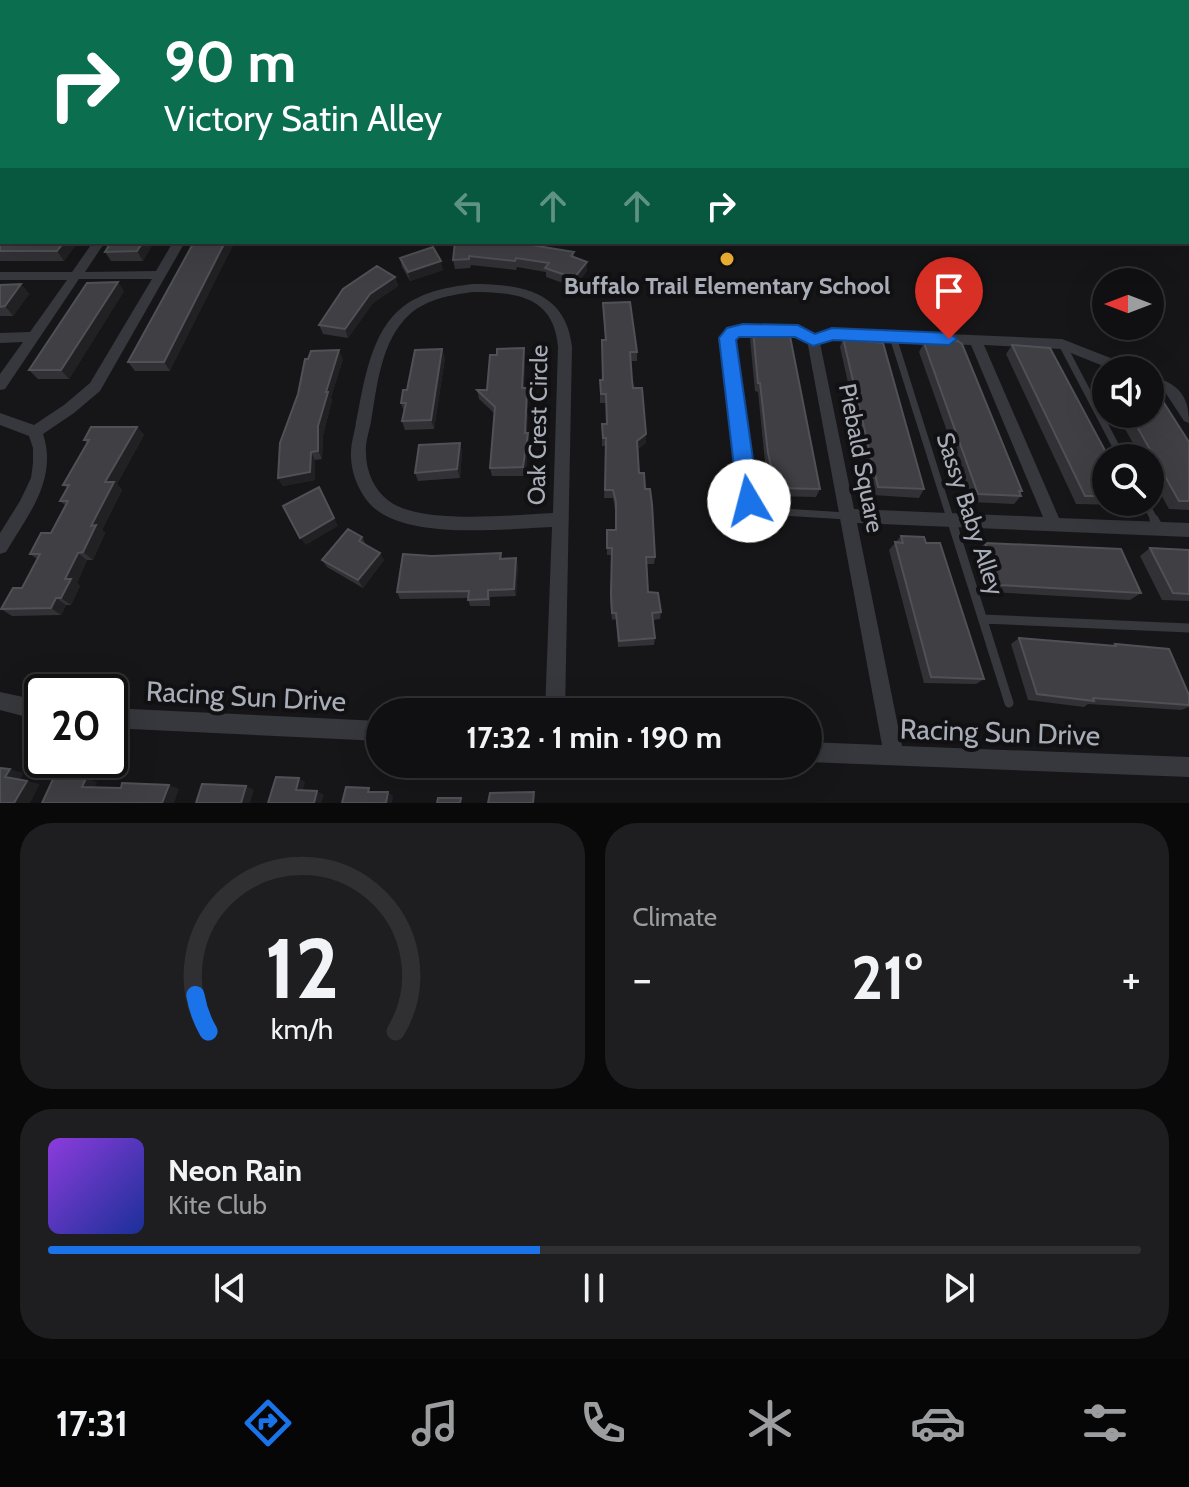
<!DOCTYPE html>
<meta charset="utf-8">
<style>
body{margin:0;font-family:Cabin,sans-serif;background:#1e1e20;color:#f1f3f6;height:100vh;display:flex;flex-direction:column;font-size:30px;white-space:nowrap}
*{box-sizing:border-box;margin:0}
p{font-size:26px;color:#9c9d9f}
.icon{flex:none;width:44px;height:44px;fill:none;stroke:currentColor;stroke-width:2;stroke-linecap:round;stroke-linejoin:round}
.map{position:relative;height:803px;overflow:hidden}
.side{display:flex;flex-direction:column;gap:20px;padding:20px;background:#09090a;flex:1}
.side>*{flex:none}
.guide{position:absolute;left:0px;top:0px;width:1190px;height:244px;box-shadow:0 8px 32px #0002,0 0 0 2px #303032;background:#0b6e4f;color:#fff;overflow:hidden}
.needle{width:52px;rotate:270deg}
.controls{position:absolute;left:1092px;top:268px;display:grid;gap:16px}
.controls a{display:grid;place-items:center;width:72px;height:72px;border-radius:50%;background:#101012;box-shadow:0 8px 32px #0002,0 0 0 2px #303032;font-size:40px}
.speed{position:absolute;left:24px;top:674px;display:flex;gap:16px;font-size:40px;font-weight:700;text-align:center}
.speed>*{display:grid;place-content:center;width:104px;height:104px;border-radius:50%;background:#101012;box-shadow:0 8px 32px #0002,0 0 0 2px #303032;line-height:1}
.speed .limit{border:4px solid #111;border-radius:12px;background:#fff;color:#111}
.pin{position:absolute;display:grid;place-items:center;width:68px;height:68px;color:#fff;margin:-82px -34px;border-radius:50% 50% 50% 0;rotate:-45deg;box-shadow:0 0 8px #0007}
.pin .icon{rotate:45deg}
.me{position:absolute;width:88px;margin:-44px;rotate:352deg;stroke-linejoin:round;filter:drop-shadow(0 0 6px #0008)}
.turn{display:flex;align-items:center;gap:28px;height:168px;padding:0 32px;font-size:36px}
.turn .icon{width:104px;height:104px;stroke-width:2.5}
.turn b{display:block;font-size:56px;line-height:68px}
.lanes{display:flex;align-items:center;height:76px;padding:0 32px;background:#0003;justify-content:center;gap:40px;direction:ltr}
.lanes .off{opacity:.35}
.big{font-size:60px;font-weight:800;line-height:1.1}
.side .tile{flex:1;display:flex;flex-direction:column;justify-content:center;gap:12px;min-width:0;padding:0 28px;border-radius:32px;background:#1e1e20}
.side .dial{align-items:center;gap:0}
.dial svg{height:208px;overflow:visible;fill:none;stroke:#303032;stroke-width:7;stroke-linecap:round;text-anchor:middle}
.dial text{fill:#f1f3f6;stroke:none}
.song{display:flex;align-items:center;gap:24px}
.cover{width:96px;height:96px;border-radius:12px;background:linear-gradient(135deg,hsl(270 70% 55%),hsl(230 70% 35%))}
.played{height:8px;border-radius:4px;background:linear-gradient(90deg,#1a73e8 45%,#303032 45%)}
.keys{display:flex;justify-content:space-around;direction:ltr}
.heat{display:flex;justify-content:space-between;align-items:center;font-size:44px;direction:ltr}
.side .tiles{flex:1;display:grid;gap:20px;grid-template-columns:1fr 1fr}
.tile:last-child{grid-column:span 2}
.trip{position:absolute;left:366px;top:698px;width:456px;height:80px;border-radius:40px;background:#101012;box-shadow:0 8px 32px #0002,0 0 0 2px #303032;font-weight:800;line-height:80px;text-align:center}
.tab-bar{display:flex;height:128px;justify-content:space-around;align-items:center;background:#060607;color:#9c9d9f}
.tab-bar .icon{width:56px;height:56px}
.tab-bar .current{color:#1a73e8}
.tab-bar b{font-size:36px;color:#f1f3f6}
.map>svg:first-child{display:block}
.green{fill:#1c231d}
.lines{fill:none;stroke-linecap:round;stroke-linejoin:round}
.lane-far1{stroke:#37383d;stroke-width:7}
.lane{stroke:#37383d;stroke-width:9}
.street{fill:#37383d;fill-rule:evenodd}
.primary{fill:#53555c;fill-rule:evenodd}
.wall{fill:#323236}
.shaded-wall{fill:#212124}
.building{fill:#3f3f44;stroke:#4f5156;stroke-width:2}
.route{fill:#1a73e8;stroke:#114b97;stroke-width:2}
.poi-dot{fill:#f2b134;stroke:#111113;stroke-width:3}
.labels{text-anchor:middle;stroke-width:8;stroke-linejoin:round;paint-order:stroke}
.poi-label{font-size:24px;font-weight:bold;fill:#a8adb8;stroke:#111113}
.street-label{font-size:24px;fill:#a8adb8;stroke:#111113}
.near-street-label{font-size:28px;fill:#a8adb8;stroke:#111113}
</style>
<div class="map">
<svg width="1189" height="803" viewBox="0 0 1189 803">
<rect width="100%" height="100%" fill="#161618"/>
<path class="green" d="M573 0H1063L1045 2Z"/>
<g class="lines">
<path class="lane-far1" d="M893 337 951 521
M813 340C789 326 752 326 727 338L749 501 766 511 847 516
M1062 344 1122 458
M1145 502 1155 521"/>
<path class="lane" d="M951 519 1009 703
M1154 519 1159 528
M983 619 1189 628"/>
<path class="street" d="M1188 56H1189L1188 62Z
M1188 113H1189V120H1188Z
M1188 152H1189V158H1188Z
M0 180H2V186H0Z
M0 197H2V205H0Z
M93 242H105L85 272 156 271 173 242H185L100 391 74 413 43 434C58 479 28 515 6 552L0 554V533L20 501 31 478 33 463V448L29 436 0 425V413L34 425 64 405 90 383 152 279H79L5 389 0 390V374L23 342 0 343V333L30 332 67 280H0V272H72Z
M473 284C521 284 566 291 572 347L565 712H545L552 527C506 529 416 539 378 511 361 499 350 473 351 452 351 442 355 432 356 422 364 384 370 331 404 306 424 291 449 287 473 284ZM473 292C516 292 554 296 558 347L553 513C513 515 420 525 389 501 374 490 366 471 366 453 365 443 369 432 371 422 377 386 381 340 410 314 427 299 451 295 473 292Z
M832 329 1062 339 1131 366 1133 370H1113L1061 349 984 345 1059 518 1189 523V537L857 523 902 746 1189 757V777L808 762V742L882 745 807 340 808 337ZM832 339 971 345 1043 517 854 509 820 343Z
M1150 375C1177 384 1189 393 1189 423L1184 421 1165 392 1150 386Z
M0 692 42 701V721L0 710Z
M110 708 380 721V741L110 728Z"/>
<path class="primary" d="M1189 5V14H1188V5Z
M0 107H2V117H0Z"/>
</g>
<path class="wall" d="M0 233 2 242H78L64 261H0Z
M154 242 143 261H111L105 252Z
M194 242 170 371H135L128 362Z
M455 242 574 252V258L587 271 574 287 546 277V272L517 267 516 270 471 265 470 268 455 269 453 260Z
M400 258 443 270 410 281 402 267Z
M395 277 398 286 373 303 348 338 323 334 319 325Z
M21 284 29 294 13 316H0V285Z
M124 291 69 379H38L29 370Z
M603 303 637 352V361H630L633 388 646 434V443L638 449 639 473 645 489 655 557 654 564H647L648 592 661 612 660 619 653 620 655 638 654 645 618 647 616 619 612 620 610 601 612 555H607V530H616L615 510 613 498H604L606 446H602V424H607L606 403H600V380H603L605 340Z
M753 330 820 489 816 497 773 496 765 462 758 392 755 391 750 339Z
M843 338 924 489 919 498 873 495 840 347Z
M924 343 1022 491 1020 494 1021 496 1014 504 972 502 919 352Z
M1012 345 1106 458V502H1124L1121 505 1076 504 1006 354Z
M524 348 525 357 524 388H527L528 397 527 433H528L529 442 525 476H492L490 468 494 413 479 399 477 390H487L497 355Z
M442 349 445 358 434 429 405 430 402 421 404 412 401 403 407 390Z
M308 359H343L331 397 332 400 323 435 322 459 315 460V480L283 486 278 478 298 394Z
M1117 414H1150L1189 442V510L1169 509 1150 475V458H1141Z
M137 427 144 435 117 484 122 490 102 530 105 533 93 560H87L77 583 80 586 71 605H66L61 615 12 616 1 609 22 588 37 559 30 554 51 533 65 505 60 501 67 488 63 485 87 443 84 440Z
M460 443 462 452 460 478 418 481 415 473Z
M901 536 926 543 984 679 976 684 924 683 889 550Z
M362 537 366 545 384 560 363 588 327 567 322 560Z
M985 543 1141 593 1130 600 991 592 978 550Z
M1150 548 1189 550V601L1162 600 1140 556Z
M501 553 502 559 516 558 518 566 516 596 490 597V606H470L468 598 400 599 397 592 432 556Z
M1019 638 1112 646 1115 644 1189 695V707L1181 710 1088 704 1084 707 1028 700 1011 644Z"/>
<path class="shaded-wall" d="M64 242H78L64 261 57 251Z
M143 242H154L143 261 137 251Z
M225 242H235L170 371 164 362Z
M441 261 443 270 410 281 408 272Z
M587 262V271L574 287V278Z
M395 277 398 286 373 303 348 338 345 329 370 294Z
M118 282 124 291 69 379 61 370Z
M21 284 29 294 13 316 5 306Z
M524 348 525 357 523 397 522 388Z
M442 349 445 358 434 429 431 420Z
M339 350 343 359 331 397 332 400 323 435 322 459 318 451V426L326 392Z
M527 388 528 397 526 442 525 433Z
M137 427 144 435 117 484 122 490 102 530 105 533 93 560 83 552 105 482Z
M528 433 529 442 525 476 523 467Z
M646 434V443L636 450 637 441Z
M460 443 462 452 460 478 457 469Z
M311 452 315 460V480L283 486 278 478Z
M319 487 338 526 306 545 300 538Z
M78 553 87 560 77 583 80 586 71 605 61 598 65 579Z
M380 553 384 560 363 588 358 580Z
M516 558 518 566 516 596 514 589Z
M56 598 66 605 61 615 51 608Z
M10 769 23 773 19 782 5 777Z
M86 778 97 782 94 790 82 787Z
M299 778 305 782 302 794 296 790Z
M27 781 40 784 30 803H14Z
M169 785 179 789 174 803H162Z
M246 786 254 790 250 803H241Z
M317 791 324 795 321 803H314Z
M388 792 393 796 392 803H386Z"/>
<path class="building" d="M1189 64V95H1188Z
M0 233H2V242H64L57 251H0Z
M111 242H143L137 251 105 252Z
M194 242H225L164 362H128Z
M455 242H513L574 252 571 256 587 262 574 278 545 268 549 263 516 258 515 261 469 256V259L453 260Z
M433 247 441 261 408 272 400 258Z
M377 266 395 277 370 294 345 329 319 325 343 289Z
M118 282 61 370H29L87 283Z
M21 284 5 306 0 307V285Z
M630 302 637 352H630L632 380 633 388H642L646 434 637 441 639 473H644L645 489H650L652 504 655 557H646L648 592 658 593 661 612 652 613 655 638 619 641 616 613H612L611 594 612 548H607V530H616V502L613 490H605L606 438H603L602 424H607L606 394H601L600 380H603L602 340H606L603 303Z
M753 330 789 331 820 489 776 488 768 453 760 383H758Z
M843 338 883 343 924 489 878 487Z
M958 341 962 344 1022 491H1019L1021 496 978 494 924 343Z
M1012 345 1050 348 1109 458H1106V496H1085Z
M524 348 522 388H527L525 433H528L523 467 490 468 495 407 477 390H487L490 355H497V349Z
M442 349 431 420 402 421 406 403H401L403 390H407L415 350Z
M339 350 326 392H328L318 426V451L311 452 310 472 278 478 280 443 298 394 305 359H308L311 351Z
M1150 388 1155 389 1189 442V501H1179L1130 414H1150Z
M91 427H137L105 482H114L91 526 96 525 83 552 78 553 65 579H71L61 598H56L51 608 1 609 13 588H22L40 554H30L41 533H51L68 501H60L69 485H63L89 440H84Z
M460 443 457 469 415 473 419 445Z
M319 487 334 518 300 538 283 506Z
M348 529 362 537 359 541 380 553 358 580 322 560Z
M901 536 924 537 926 543H940L984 679 931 677 895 542 903 543Z
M985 543 1121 549 1141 593 999 585Z
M1150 548 1189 550V594L1173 593Z
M501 553 500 559 516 558 514 589 488 590V599L468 600 469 591 397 592 403 554 432 556Z
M1019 638 1116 646 1115 644 1169 649 1189 695V705L1093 698 1094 701 1037 694Z
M0 768 10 769 5 777 27 781 14 803H0Z
M54 777 86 778 82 787 121 788 122 783 169 785 162 803H42Z
M276 777 299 778 296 790 317 791 314 803H268Z
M202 784 246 786 241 803H196Z
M346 787 369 788 368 792H388L386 803H342Z
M534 792 533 803H488L490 793Z
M438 798H461L460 803H437Z"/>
<path class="route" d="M743 324 798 325 815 334 832 328 949 333 957 339 949 345 833 340 813 346 795 337H739L736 340 759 501 756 507 749 509 741 507 738 501 719 338 727 328Z"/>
<circle class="poi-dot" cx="727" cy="259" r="8"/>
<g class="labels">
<g class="poi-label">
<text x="727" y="294">Buffalo Trail Elementary School</text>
</g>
<g class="street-label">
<text transform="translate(538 425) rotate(-89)" y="8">Oak Crest Circle</text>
<text transform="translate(861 458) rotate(79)" y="8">Piebald Square</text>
<text transform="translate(970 514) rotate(72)" y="8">Sassy Baby Alley</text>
</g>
<g class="near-street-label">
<text transform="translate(246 696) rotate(3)" y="10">Racing Sun Drive</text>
<text transform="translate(1000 732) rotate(2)" y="10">Racing Sun Drive</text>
</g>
</g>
</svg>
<div class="controls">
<a><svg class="needle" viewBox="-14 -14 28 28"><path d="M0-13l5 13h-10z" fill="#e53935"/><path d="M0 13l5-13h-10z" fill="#9c9d9f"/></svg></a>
<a><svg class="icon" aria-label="sound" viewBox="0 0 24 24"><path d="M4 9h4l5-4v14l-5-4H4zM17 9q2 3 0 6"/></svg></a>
<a><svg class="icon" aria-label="search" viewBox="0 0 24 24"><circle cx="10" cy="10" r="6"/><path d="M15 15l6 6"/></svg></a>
</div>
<div class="speed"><div class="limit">20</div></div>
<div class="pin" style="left:949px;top:339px;background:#d93025"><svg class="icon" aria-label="arrive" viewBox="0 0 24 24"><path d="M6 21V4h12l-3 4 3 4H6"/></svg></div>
<svg class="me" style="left:749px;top:501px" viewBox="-20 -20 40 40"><circle r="19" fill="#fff"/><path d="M0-13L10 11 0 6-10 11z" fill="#1a73e8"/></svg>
<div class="trip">17:32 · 1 min · 190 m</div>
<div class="guide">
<div class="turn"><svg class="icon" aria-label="right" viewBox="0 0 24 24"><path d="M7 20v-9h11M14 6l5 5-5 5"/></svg><div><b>90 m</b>Victory Satin Alley</div></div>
<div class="lanes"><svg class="icon off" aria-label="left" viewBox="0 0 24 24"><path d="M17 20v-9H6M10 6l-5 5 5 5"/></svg><svg class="icon off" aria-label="ahead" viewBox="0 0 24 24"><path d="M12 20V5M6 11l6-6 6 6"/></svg><svg class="icon off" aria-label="ahead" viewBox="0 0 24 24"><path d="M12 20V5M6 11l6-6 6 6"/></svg><svg class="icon" aria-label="right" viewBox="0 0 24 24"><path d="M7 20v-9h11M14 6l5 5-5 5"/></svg></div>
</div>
</div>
<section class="side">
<div class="tiles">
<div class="tile dial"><svg viewBox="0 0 100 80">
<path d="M14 69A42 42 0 1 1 86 69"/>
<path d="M14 69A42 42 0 0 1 9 55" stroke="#1a73e8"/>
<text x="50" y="56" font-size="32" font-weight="700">12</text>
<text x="50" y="72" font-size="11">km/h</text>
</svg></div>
<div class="tile"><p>Climate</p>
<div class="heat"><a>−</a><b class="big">21°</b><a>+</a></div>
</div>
<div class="tile">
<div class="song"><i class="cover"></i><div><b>Neon Rain</b><p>Kite Club</p></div></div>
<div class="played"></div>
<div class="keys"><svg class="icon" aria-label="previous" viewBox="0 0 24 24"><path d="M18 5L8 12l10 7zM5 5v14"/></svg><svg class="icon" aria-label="pause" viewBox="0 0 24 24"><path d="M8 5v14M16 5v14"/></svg><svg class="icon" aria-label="next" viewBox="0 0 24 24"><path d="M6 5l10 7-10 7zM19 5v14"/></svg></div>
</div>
</div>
</section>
<nav class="tab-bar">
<b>17:31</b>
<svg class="icon current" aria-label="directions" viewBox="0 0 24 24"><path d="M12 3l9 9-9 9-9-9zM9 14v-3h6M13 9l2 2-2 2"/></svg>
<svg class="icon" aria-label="music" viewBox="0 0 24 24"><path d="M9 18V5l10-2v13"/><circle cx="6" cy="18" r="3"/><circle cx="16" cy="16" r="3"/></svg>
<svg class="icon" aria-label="phone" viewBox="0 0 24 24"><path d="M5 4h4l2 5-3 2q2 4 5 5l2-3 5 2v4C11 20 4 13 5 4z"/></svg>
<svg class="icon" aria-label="climate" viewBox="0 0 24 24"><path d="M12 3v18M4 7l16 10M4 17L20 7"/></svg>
<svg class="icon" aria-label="car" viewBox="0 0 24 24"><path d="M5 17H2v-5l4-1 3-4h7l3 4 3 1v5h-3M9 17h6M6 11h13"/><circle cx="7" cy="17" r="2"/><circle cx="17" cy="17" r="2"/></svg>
<svg class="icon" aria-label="filters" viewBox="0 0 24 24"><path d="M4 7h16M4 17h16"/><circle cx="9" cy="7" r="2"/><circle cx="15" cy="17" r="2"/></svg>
</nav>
